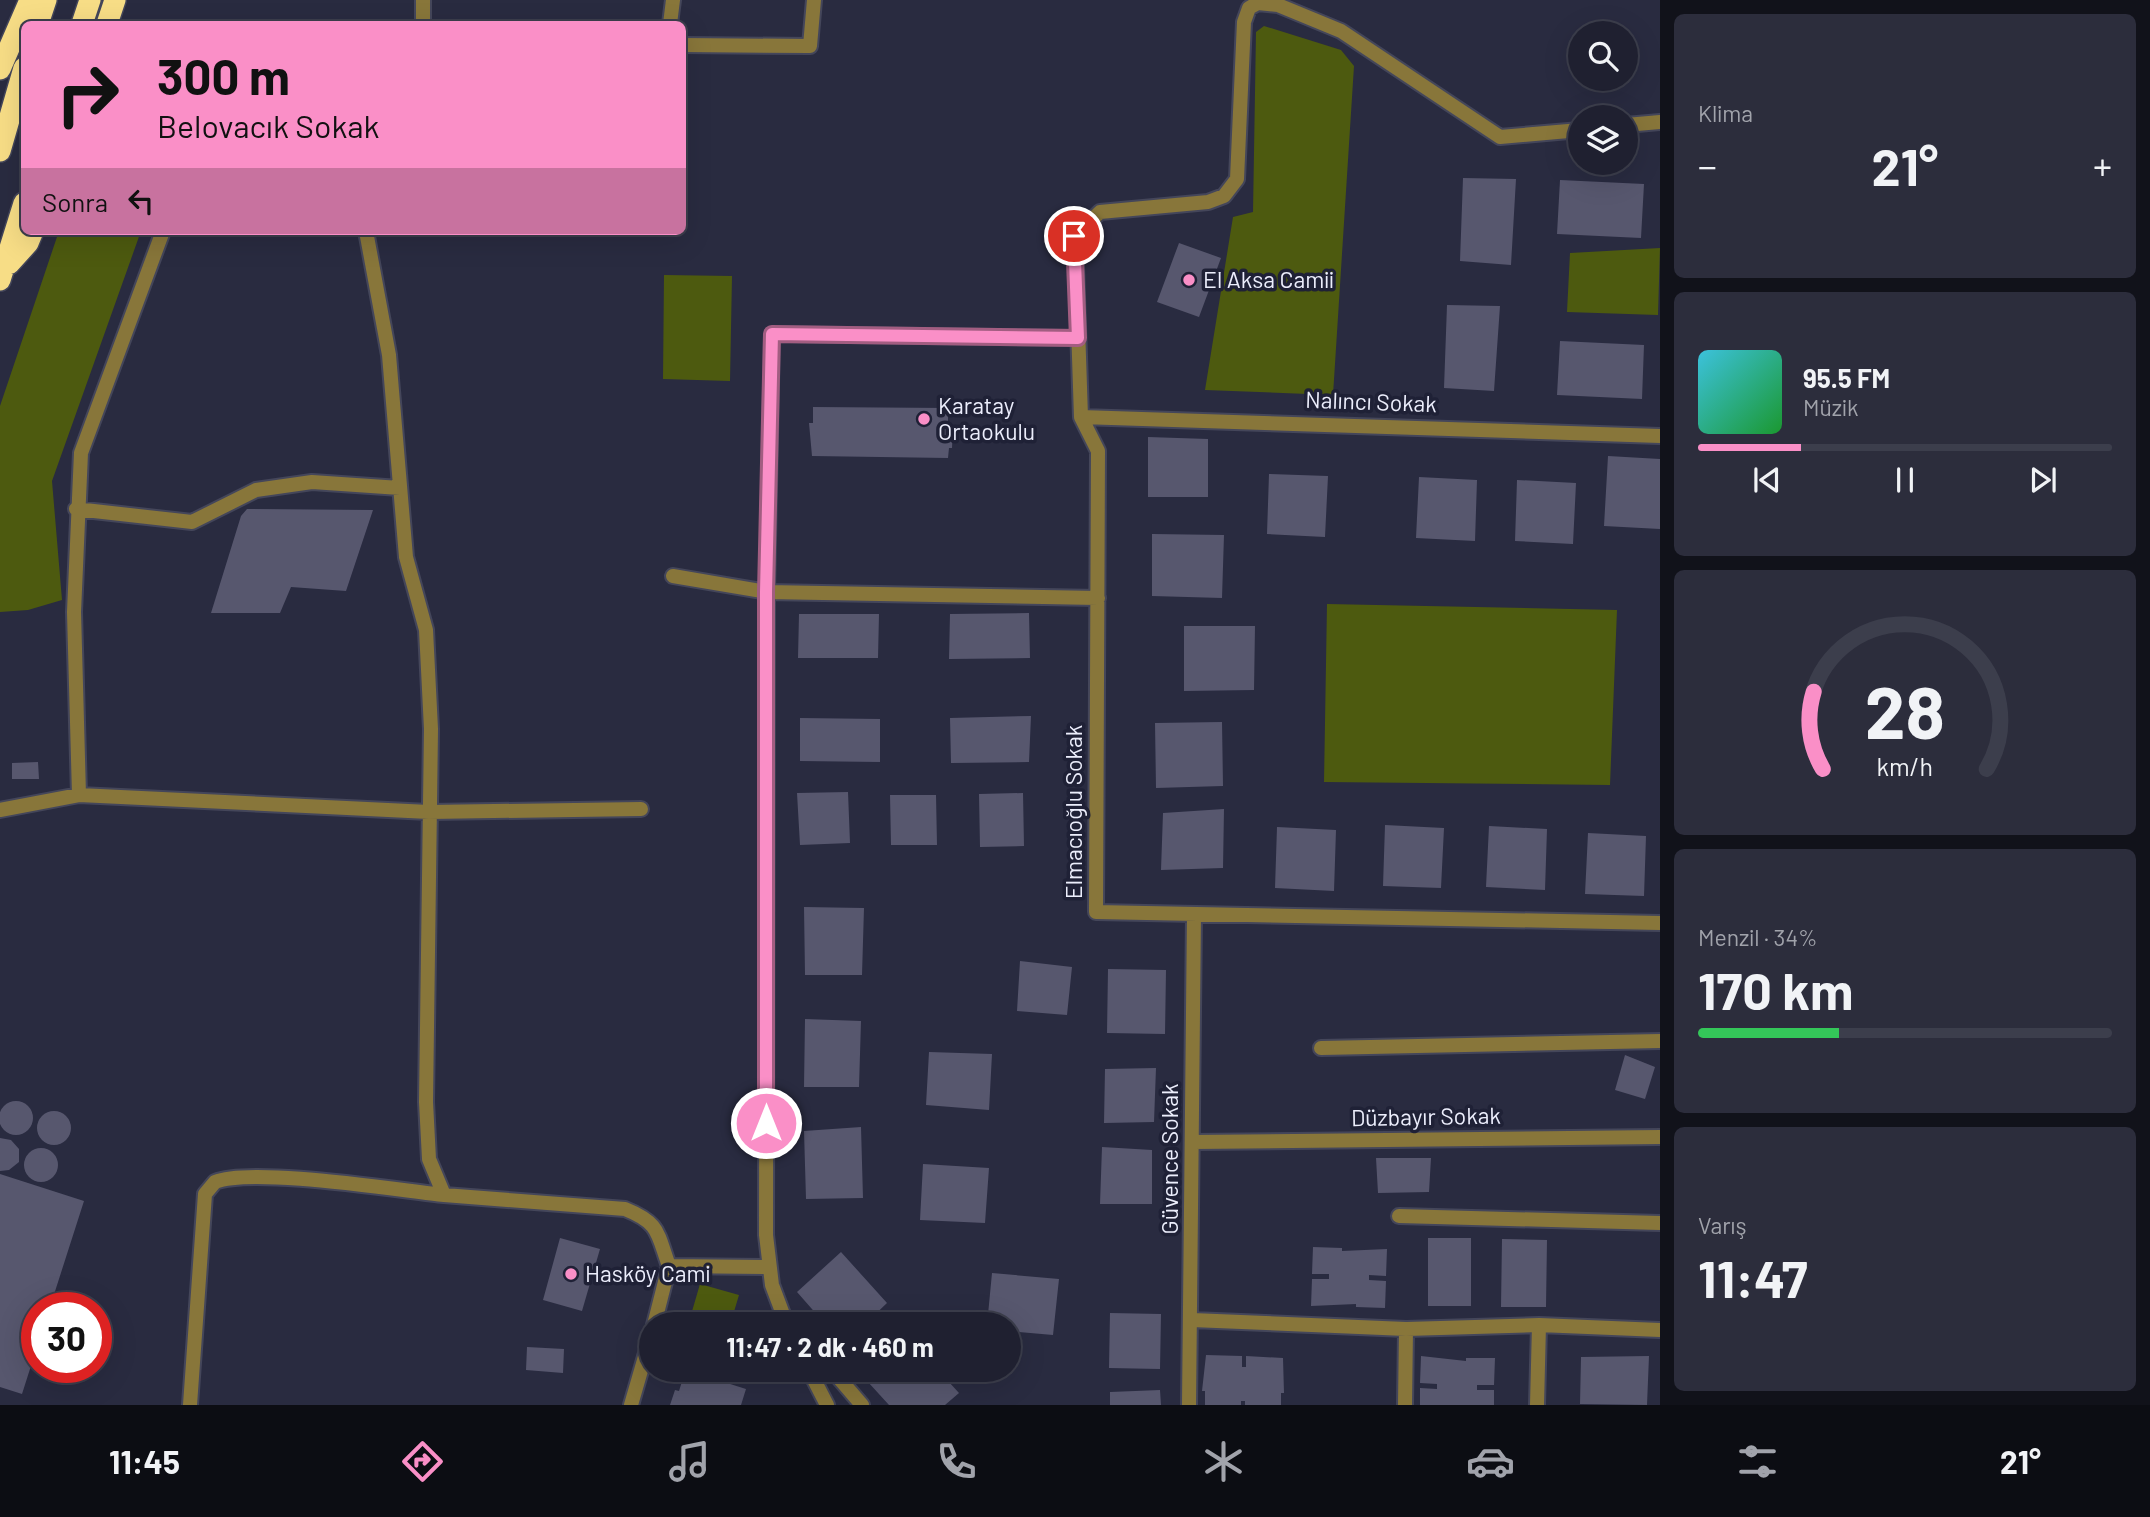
<!DOCTYPE html>
<html lang="tr">
<meta charset="utf-8">
<style>
body{margin:0;font-family:Barlow,sans-serif;background:#2c2d3c;color:#f1f3f6;height:100vh;display:flex;flex-direction:column;font-size:26px;white-space:nowrap}
*{box-sizing:border-box;margin:0}
p{font-size:23px;color:#a1a3ab}
.icon{flex:none;width:38px;height:38px;fill:none;stroke:currentColor;stroke-width:2;stroke-linecap:round;stroke-linejoin:round}
.map{position:relative;flex:1;overflow:hidden}
.sheet{display:flex;flex-direction:column;gap:14px;padding:14px;background:#11121a;width:490px}
.sheet>*{flex:none}
.top-card{position:absolute;left:21px;top:21px;width:665px;height:214px;border-radius:10px;box-shadow:0 7px 28px #0002,0 0 0 2px #3c3e4c;background:#fa8fc7;color:#111;overflow:hidden}
.tools{position:absolute;left:1568px;top:21px;display:grid;gap:14px}
.tools a{display:grid;place-items:center;width:70px;height:70px;border-radius:50%;background:#1f2030;box-shadow:0 7px 28px #0002,0 0 0 2px #3c3e4c;font-size:35px}
.speed{position:absolute;left:21px;top:1292px;display:flex;gap:14px;font-size:35px;font-weight:700;text-align:center}
.speed>*{display:grid;place-content:center;width:91px;height:91px;border-radius:50%;background:#1f2030;box-shadow:0 7px 28px #0002,0 0 0 2px #3c3e4c;line-height:1}
.speed .limit{border:10px solid #d22;background:#fff;color:#111}
.pin{position:absolute;display:grid;place-items:center;width:60px;height:60px;color:#fff;margin:-30px;border:4px solid #fff;border-radius:50%;box-shadow:0 2px 7px #0007}
.me{position:absolute;width:77px;margin:-38px;rotate:0deg;stroke-linejoin:round;filter:drop-shadow(0 0 5px #0008)}
.turn{display:flex;align-items:center;gap:24px;height:147px;padding:0 21px;font-size:32px}
.turn .icon{width:91px;height:91px;stroke-width:2.5}
.turn b{display:block;font-size:49px;line-height:60px}
.then{display:flex;align-items:center;height:66px;padding:0 21px;background:#0003;gap:14px;font-size:26px}
.big{font-size:52px;font-weight:700;line-height:1.1}
.sheet .card{flex:1;display:flex;flex-direction:column;justify-content:center;gap:10px;min-width:0;padding:0 24px;border-radius:10px;background:#2c2d3c}
.sheet .dial{align-items:center;gap:0}
.dial svg{height:182px;overflow:visible;fill:none;stroke:#3c3e4c;stroke-width:7;stroke-linecap:round;text-anchor:middle}
.dial text{fill:#f1f3f6;stroke:none}
.song{display:flex;align-items:center;gap:21px}
.cover{width:84px;height:84px;border-radius:10px;background:linear-gradient(135deg,hsl(190 70% 55%),hsl(130 70% 35%))}
.played{height:7px;border-radius:4px;background:linear-gradient(90deg,#fa8fc7 25%,#3c3e4c 25%)}
.keys{display:flex;justify-content:space-around;direction:ltr}
.heat{display:flex;justify-content:space-between;align-items:center;font-size:38px;direction:ltr}
.charge{height:10px;border-radius:5px;background:linear-gradient(90deg,#34c759 34%,#3c3e4c 0)}
.trip{position:absolute;left:639px;top:1312px;width:382px;height:70px;border-radius:35px;background:#1f2030;box-shadow:0 7px 28px #0002,0 0 0 2px #3c3e4c;font-weight:700;line-height:70px;text-align:center}
.dock{display:flex;height:112px;justify-content:space-around;align-items:center;background:#0c0d13;color:#a1a3ab}
.dock .icon{width:49px;height:49px}
.dock .current{color:#fa8fc7}
.dock b{font-size:32px;color:#f1f3f6}
main{display:flex;flex:1;min-height:0}
.map>svg:first-child{display:block}
.green{fill:#4d5a0f}
.building{fill:#57576e}
.lines{fill:none;stroke-linecap:round;stroke-linejoin:round}
.street-casing{stroke:#44465a;stroke-width:18}
.highway-casing{stroke:#44465a;stroke-width:24}
.street{stroke:#88763a;stroke-width:14}
.highway{stroke:#f7dd86;stroke-width:21}
.route-casing{stroke:#a25d81;stroke-width:18}
.route{stroke:#fa8fc7;stroke-width:12}
.poi-dot{fill:#fa8fc7;stroke:#1f2136;stroke-width:2.5}
.labels{text-anchor:middle;stroke-width:7;stroke-linejoin:round;paint-order:stroke}
.poi-label{font-size:23px;fill:#eceefc;stroke:#1f2136;text-anchor:start}
.street-label{font-size:23px;fill:#eceefc;stroke:#1f2136}
</style>
<main>
<div class="map">
<svg width="1660" height="1405" viewBox="0 0 1660 1405">
<rect width="100%" height="100%" fill="#292b40"/>
<path class="green" d="M1264 26 1341 50 1354 66 1333 395 1205 390 1233 217 1253 212 1256 32Z
M59 231H141L52 481 62 600 28 610 0 612V406Z
M1660 248 1658 315 1567 312 1570 253Z
M664 275 732 276 730 381 663 379Z
M1327 604 1617 610 1610 785 1324 782Z
M700 1284 739 1295 730 1325H688Z"/>
<path class="building" d="M1463 178 1516 179 1511 265 1460 261Z
M1560 180 1644 184 1641 238 1557 234Z
M1179 243 1221 258 1199 317 1157 302Z
M1447 305 1500 306 1494 391 1444 388Z
M1560 341 1644 345 1642 399 1557 395Z
M813 407 948 408V425L953 426 952 448H949L948 458 812 456 809 423H813Z
M1148 437 1208 439V497H1148Z
M1608 456 1660 459V529L1604 526Z
M1269 474 1328 476 1325 537 1267 534Z
M1419 477 1477 480 1475 541 1416 538Z
M1517 480 1576 483 1573 544 1515 541Z
M247 509 373 510 346 591 291 587 280 613H211L241 516Z
M1152 534 1224 535 1222 598 1152 596Z
M1029 613 1030 658 949 659 950 614Z
M799 614H879L878 658H798Z
M1184 626H1255L1254 690 1184 691Z
M1031 716 1029 762 951 763 950 718Z
M800 718 880 719V762L800 761Z
M1222 722 1223 786 1156 788 1155 723Z
M38 762 39 779H12V763Z
M848 792 850 843 800 845 797 793Z
M1023 793 1024 846 980 847 979 794Z
M890 795H936L937 845H891Z
M1224 809 1223 868 1161 870 1163 813Z
M1385 825 1444 828 1441 888 1383 886Z
M1489 826 1547 829 1545 890 1486 887Z
M1277 827 1336 830 1334 891 1275 888Z
M1588 833 1646 836 1644 896 1585 894Z
M804 907 864 908 862 975H805Z
M1020 961 1072 967 1067 1015 1017 1011Z
M1108 969 1166 970 1165 1034 1107 1033Z
M805 1019 861 1021 859 1087H804Z
M929 1052 992 1054 989 1110 926 1105Z
M1625 1055 1655 1067 1645 1099 1615 1090Z
M1156 1068 1154 1122 1104 1123 1105 1069Z
M-1 1118a17 17 0 1 1 34 0a17 17 0 1 1-34 0Z
M37 1128a17 17 0 1 1 34 0a17 17 0 1 1-34 0Z
M861 1127 863 1198 806 1199 804 1131Z
M0 1138 11 1140 19 1149V1162L9 1170 0 1171Z
M1102 1147 1152 1150V1204H1100Z
M24 1165a17 17 0 1 1 34 0a17 17 0 1 1-34 0Z
M1376 1158H1431L1429 1192 1378 1193Z
M923 1164 989 1168 985 1223 920 1220Z
M0 1174 84 1201 50 1307H37V1347L22 1394 0 1387Z
M560 1238 600 1249 582 1311 543 1300Z
M1428 1238H1471V1306H1428Z
M1502 1239 1547 1240 1546 1307H1501Z
M1313 1247 1342 1248V1251L1387 1249 1386 1276 1369 1275V1280L1386 1281 1385 1308 1356 1307V1304L1311 1306 1312 1279H1329V1274H1312Z
M841 1252 887 1303 864 1325H826L797 1292Z
M992 1273 1059 1279 1053 1335 1008 1331V1325H987Z
M1110 1313 1161 1314 1160 1369 1109 1368Z
M527 1347 564 1349 563 1373 526 1370Z
M1206 1355 1242 1356V1367H1246V1356L1283 1358 1284 1393H1281V1405H1245V1401H1241V1405H1205V1391H1202Z
M1421 1356 1466 1361V1358H1495L1494 1385H1477V1390H1494V1405H1420V1388L1437 1389V1384L1420 1383Z
M1649 1356 1647 1405 1580 1404 1581 1357Z
M704 1370 728 1377 727 1383 746 1389 741 1405H670L675 1390 679 1391 685 1372 702 1377Z
M881 1370H938L959 1393 945 1405H889L868 1382Z
M1160 1390 1161 1405H1110V1392Z"/>
<g class="lines">
<defs>
<path id="street" d="M423 24V0
M670 24 673 0
M682 45 810 46 814 0
M1626 125 1660 122
M1580 130 1500 137 1341 31 1278 5 1258 3 1249 8 1244 22 1237 179 1224 196 1208 202 1100 212 1075 236 1081 417 1098 451 1096 912 1660 923
M366 231 389 355 406 557 426 630 431 729 426 1102 429 1159 444 1195 625 1209C660 1223 657 1233 669 1266
M1081 417 1660 436
M76 509 192 522 256 490 312 482 400 488
M673 576 767 592 1098 598
M79 795 74 612 81 453 163 231
M0 810 79 795 429 812 641 809
M1321 1048 1660 1041
M1193 1142 1660 1137
M1399 1216 1660 1223
M1192 1320 1406 1329 1539 1325 1660 1330
M654 1325 669 1266 767 1267
M787 1325 772 1285 766 1235 767 592 772 334 1078 338
M809 1370 827 1405
M832 1370 862 1405
M190 1405 205 1194 215 1182C252 1167 397 1190 444 1195
M631 1405 651 1336
M1189 1405 1194 914
M1405 1405 1406 1329
M1537 1405 1539 1325"/>
<path id="highway" d="M38 24 46 0
M82 24 90 0
M107 24 115 0
M0 69 30 0
M0 151 24 68
M9 264 28 243 33 231
M0 280 24 203"/>
</defs>
<use href="#street" class="street-casing"/>
<use href="#highway" class="highway-casing"/>
<use href="#street" class="street"/>
<use href="#highway" class="highway"/>
</g>
<g class="lines">
<defs>
<path id="route" d="M766 1123V592L772 334 1078 338 1074 236"/>
</defs>
<use href="#route" class="route-casing"/>
<use href="#route" class="route"/>
</g>
<g class="poi-dot">
<circle cx="1189" cy="280" r="7"/>
<circle cx="924" cy="419" r="7"/>
<circle cx="571" cy="1274" r="7"/>
</g>
<g class="labels">
<g class="poi-label">
<text x="1203" y="288">El Aksa Camii</text>
<text x="938" y="414">Karatay<tspan x="938" dy="26">Ortaokulu</tspan></text>
<text x="585" y="1282">Hasköy Cami</text>
</g>
<g class="street-label">
<text transform="translate(1371 402) rotate(2)" y="8">Nalıncı Sokak</text>
<text transform="translate(1074 812) rotate(-90)" y="8">Elmacıoğlu Sokak</text>
<text transform="translate(1426 1117) rotate(-1)" y="8">Düzbayır Sokak</text>
<text transform="translate(1170 1159) rotate(-90)" y="8">Güvence Sokak</text>
</g>
</g>
</svg>
<div class="tools">
<a><svg class="icon" aria-label="search" viewBox="0 0 24 24"><circle cx="10" cy="10" r="6"/><path d="M15 15l6 6"/></svg></a>
<a><svg class="icon" aria-label="layers" viewBox="0 0 24 24"><path d="M12 4l9 5-9 5-9-5zM3 14l9 5 9-5"/></svg></a>
</div>
<div class="speed"><div class="limit">30</div></div>
<div class="pin" style="left:1074px;top:236px;background:#d93025"><svg class="icon" aria-label="arrive" viewBox="0 0 24 24"><path d="M6 21V4h12l-3 4 3 4H6"/></svg></div>
<svg class="me" style="left:766px;top:1123px" viewBox="-20 -20 40 40"><circle r="17" fill="#fa8fc7" stroke="#fff" stroke-width="3"/><path d="M0-11L8 9 0 5-8 9z" fill="#fff"/></svg>
<div class="trip">11:47 · 2 dk · 460 m</div>
<div class="top-card">
<div class="turn"><svg class="icon" aria-label="right" viewBox="0 0 24 24"><path d="M7 20v-9h11M14 6l5 5-5 5"/></svg><div><b>300 m</b>Belovacık Sokak</div></div>
<div class="then">Sonra<svg class="icon" aria-label="left" viewBox="0 0 24 24"><path d="M17 20v-9H6M10 6l-5 5 5 5"/></svg></div>
</div>
</div>
<section class="sheet">
<div class="card"><p>Klima</p>
<div class="heat"><a>−</a><b class="big">21°</b><a>+</a></div>
</div>
<div class="card">
<div class="song"><i class="cover"></i><div><b>95.5 FM</b><p>Müzik</p></div></div>
<div class="played"></div>
<div class="keys"><svg class="icon" aria-label="previous" viewBox="0 0 24 24"><path d="M18 5L8 12l10 7zM5 5v14"/></svg><svg class="icon" aria-label="pause" viewBox="0 0 24 24"><path d="M8 5v14M16 5v14"/></svg><svg class="icon" aria-label="next" viewBox="0 0 24 24"><path d="M6 5l10 7-10 7zM19 5v14"/></svg></div>
</div>
<div class="card dial"><svg viewBox="0 0 100 80">
<path d="M14 69A42 42 0 1 1 86 69"/>
<path d="M14 69A42 42 0 0 1 10 35" stroke="#fa8fc7"/>
<text x="50" y="56" font-size="32" font-weight="700">28</text>
<text x="50" y="72" font-size="11">km/h</text>
</svg></div>
<div class="card"><p>Menzil · 34%</p><b class="big">170 km</b><div class="charge"></div></div>
<div class="card"><p>Varış</p><b class="big">11:47</b></div>
</section>
</main>
<nav class="dock">
<b>11:45</b>
<svg class="icon current" aria-label="directions" viewBox="0 0 24 24"><path d="M12 3l9 9-9 9-9-9zM9 14v-3h6M13 9l2 2-2 2"/></svg>
<svg class="icon" aria-label="music" viewBox="0 0 24 24"><path d="M9 18V5l10-2v13"/><circle cx="6" cy="18" r="3"/><circle cx="16" cy="16" r="3"/></svg>
<svg class="icon" aria-label="phone" viewBox="0 0 24 24"><path d="M5 4h4l2 5-3 2q2 4 5 5l2-3 5 2v4C11 20 4 13 5 4z"/></svg>
<svg class="icon" aria-label="climate" viewBox="0 0 24 24"><path d="M12 3v18M4 7l16 10M4 17L20 7"/></svg>
<svg class="icon" aria-label="car" viewBox="0 0 24 24"><path d="M5 17H2v-5l4-1 3-4h7l3 4 3 1v5h-3M9 17h6M6 11h13"/><circle cx="7" cy="17" r="2"/><circle cx="17" cy="17" r="2"/></svg>
<svg class="icon" aria-label="filters" viewBox="0 0 24 24"><path d="M4 7h16M4 17h16"/><circle cx="9" cy="7" r="2"/><circle cx="15" cy="17" r="2"/></svg>
<b>21°</b>
</nav>
